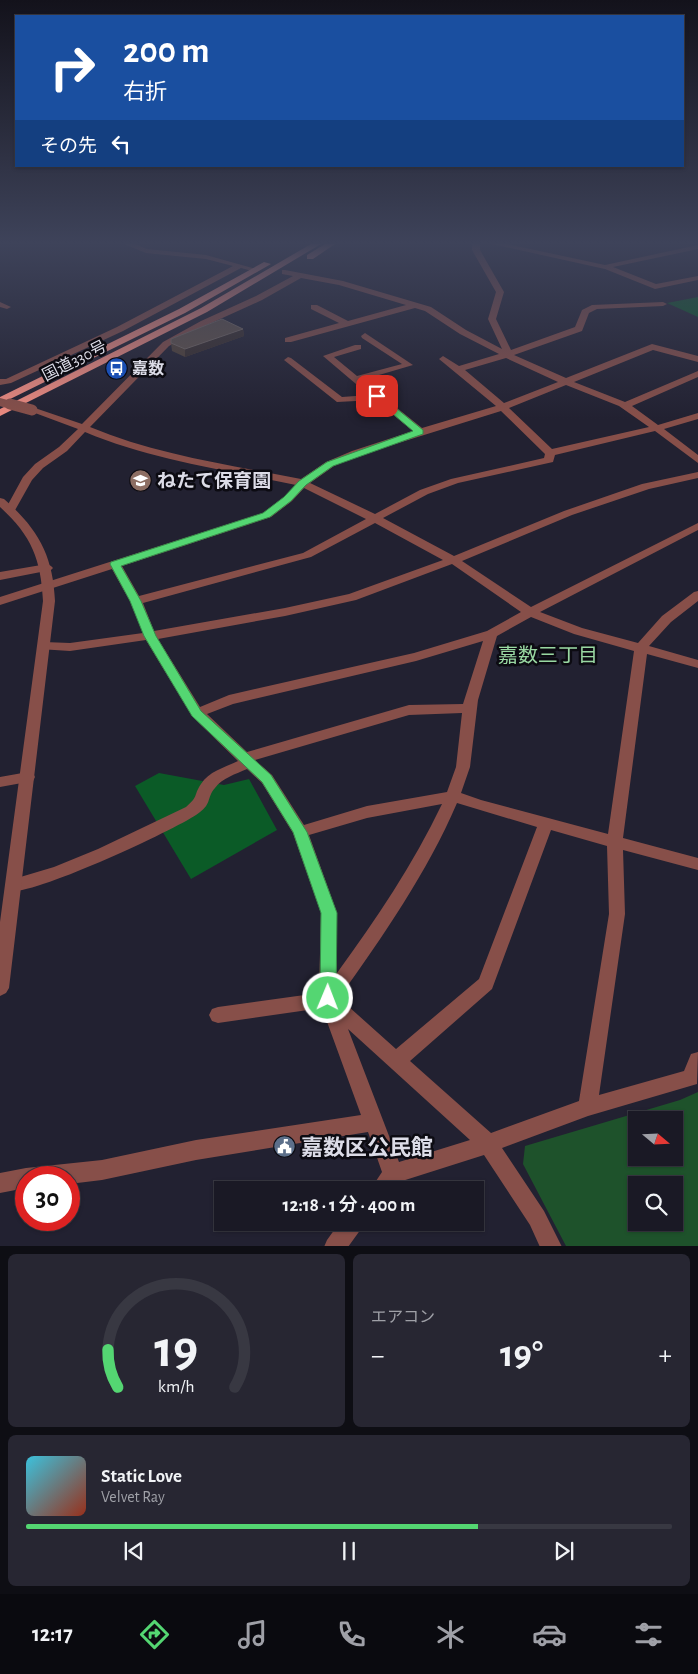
<!DOCTYPE html>
<html lang="ja">
<meta charset="utf-8">
<style>
body{margin:0;font-family:"Alegreya Sans","Noto Sans JP",sans-serif;background:#272632;color:#f1f3f6;height:100vh;display:flex;flex-direction:column;font-size:19px;white-space:nowrap}
*{box-sizing:border-box;margin:0}
p{font-size:16px;color:#9fa0a7}
.icon{flex:none;width:28px;height:28px;fill:none;stroke:currentColor;stroke-width:2;stroke-linecap:round;stroke-linejoin:round}
.map{position:relative;height:1246px;overflow:hidden}
.details{display:flex;flex-direction:column;gap:8px;padding:8px;background:#0e0e14;flex:1}
.details>*{flex:none}
.hud{position:absolute;left:15px;top:15px;width:669px;height:152px;border-radius:0px;box-shadow:0 1px 4px #0004,0 0 0 1px #383842;background:#1a4fa0;color:#fff;overflow:hidden}
.needle{width:32px;rotate:109deg}
.tools{position:absolute;left:628px;top:1111px;display:grid;gap:10px}
.tools a{display:grid;place-items:center;width:55px;height:55px;border-radius:0px;background:#1a1925;box-shadow:0 1px 4px #0004,0 0 0 1px #383842;font-size:25px}
.speed{position:absolute;left:15px;top:1166px;display:flex;gap:10px;font-size:25px;font-weight:700;text-align:center}
.speed>*{display:grid;place-content:center;width:65px;height:65px;border-radius:50%;background:#1a1925;box-shadow:0 1px 4px #0004,0 0 0 1px #383842;line-height:1}
.speed .limit{border:8px solid #d22;background:#fff;color:#111}
.pin{position:absolute;display:grid;place-items:center;width:42px;height:42px;color:#fff;margin:-21px;border-radius:10px;box-shadow:0 2px 8px #0006}
.me{position:absolute;width:55px;margin:-28px;rotate:1deg;stroke-linejoin:round;filter:drop-shadow(0 0 4px #0008)}
.turn{display:flex;align-items:center;gap:18px;height:105px;padding:0 25px;font-size:22px}
.turn .icon{width:65px;height:65px;stroke-width:2.5}
.turn b{display:block;font-size:35px;line-height:42px}
.then{display:flex;align-items:center;height:48px;padding:0 25px;background:#0003;gap:10px;font-size:19px}
.big{font-size:38px;font-weight:600;line-height:1.1}
.details .card{flex:1;display:flex;flex-direction:column;justify-content:center;gap:8px;min-width:0;padding:0 18px;border-radius:8px;background:#272632}
.details .dial{align-items:center;gap:0}
.dial svg{height:130px;overflow:visible;fill:none;stroke:#383842;stroke-width:7;stroke-linecap:round;text-anchor:middle}
.dial text{fill:#f1f3f6;stroke:none}
.song{display:flex;align-items:center;gap:15px}
.cover{width:60px;height:60px;border-radius:8px;background:linear-gradient(135deg,hsl(190 70% 55%),hsl(10 70% 35%))}
.played{height:5px;border-radius:2px;background:linear-gradient(90deg,#54d672 70%,#383842 70%)}
.keys{display:flex;justify-content:space-around;direction:ltr}
.heat{display:flex;justify-content:space-between;align-items:center;font-size:28px;direction:ltr}
.details .tiles{flex:1;display:grid;gap:8px;grid-template-columns:1fr 1fr}
.card:last-child{grid-column:span 2}
.trip{position:absolute;left:214px;top:1181px;width:270px;height:50px;border-radius:0px;background:#1a1925;box-shadow:0 1px 4px #0004,0 0 0 1px #383842;font-weight:600;line-height:50px;text-align:center}
.dock{display:flex;height:80px;justify-content:space-around;align-items:center;background:#0a0a0f;color:#9fa0a7}
.dock .icon{width:35px;height:35px}
.dock .active{color:#54d672}
.dock b{font-size:22px;color:#f1f3f6}
.map>svg:first-child{display:block}
.green{fill:#1e522b;fill-rule:evenodd}
.forest{fill:#0b5b27}
.lines{fill:none;stroke-linecap:round;stroke-linejoin:round}
.minor{fill:#874f49;fill-rule:evenodd}
.tertiary{fill:#874f49;fill-rule:evenodd}
.trunk{fill:#ee8b80;fill-rule:evenodd}
.minor-bridge-far1{stroke:#874f49;stroke-width:8}
.minor-bridge{stroke:#874f49;stroke-width:11}
.wall{fill:#514238}
.shaded-wall{fill:#382e2d}
.building{fill:#60524b;stroke:#746863}
.route{fill:#54d672;stroke:#378b4a}
.labels{text-anchor:middle;stroke-width:5;stroke-linejoin:round;paint-order:stroke}
.far-street-label{font-size:16px;fill:#dcdce7;stroke:#0c0b12}
.far-poi-label{font-size:16px;font-weight:bold;fill:#dcdce7;stroke:#0c0b12;text-anchor:start}
.poi-label{font-size:19px;font-weight:bold;fill:#dcdce7;stroke:#0c0b12;text-anchor:start}
.neighbourhood-label{font-size:20px;fill:#99d8a2;stroke:#0c0b12}
.near-poi-label{font-size:22px;font-weight:bold;fill:#dcdce7;stroke:#0c0b12;text-anchor:start}
</style>
<div class="map">
<svg width="698" height="1247" viewBox="0 0 698 1247">
<rect width="100%" height="100%" fill="#222131"/>
<path class="green" d="M698 1092V1246H566L523 1164 525 1146 680 1100ZM636 1120H674V1158H636ZM636 1185H674V1222H636Z"/>
<path class="forest" d="M698 297V317L667 303Z
M159 773 224 785 249 779 277 830 191 879 135 786Z"/>
<g class="lines">
<path class="minor" d="M124 244H135L147 249 206 255 260 270 256 272 241 268 123 331 11 383 0 385V379H6L117 327 233 266 206 259 146 253Z
M472 244H480V250L504 292 496 319 511 350 575 327 582 310 592 305 663 302 667 304 663 306 597 309 589 313 582 331 514 355 566 378 652 344 698 356V362L653 350 574 382 625 402 698 371V377L632 406 658 425 698 413V419L664 429 698 455V463L655 431 555 455 553 462 458 483 428 494 383 518 454 556 564 511 642 484 698 472V478L649 489 572 515 462 561 531 607 698 523V530L540 612 582 628 638 643 662 616 694 592 698 591V601L671 622 649 646 698 660V668L647 654 623 838 698 858V870L623 850 625 914 599 1095 684 1071 691 1054 698 1052 697 1084 588 1116 502 1148 544 1211 562 1247H540L530 1225 484 1155 399 1182 393 1190H370L382 1172 368 1132 196 1160 102 1180 69 1184V1178H26V1188L0 1193V1173L26 1168 102 1160 196 1140 361 1115 322 1008 218 1023 212 1021 209 1015 212 1009 218 1007 319 993 321 913 293 833 262 783 247 769C236 774 222 778 215 788 206 798 213 804 196 815 172 831 29 898 7 891L5 886 7 881 54 867 98 849 186 807C199 796 193 796 201 784 209 771 226 767 238 761L192 716 146 640 70 651 39 649 38 646 44 642 70 643 143 633 130 601 112 569 0 605V597L263 513 284 497 296 485C225 470 152 460 85 432L67 451 43 468 32 480 14 512H6L5 510 23 477 35 464 59 447 78 429 27 410 32 407 82 424 163 342 201 321 256 296 293 276 282 274V270H285L343 281 431 307 466 330 502 349 488 319 496 292 472 250ZM301 278 339 285 406 305 348 321 317 305H311V309L339 323 285 338V342H291L415 308 425 311 460 334 499 354 459 366 443 356 439 359 496 406 422 428 362 380 413 365 365 333 361 336 362 338 402 364 357 376 334 357 361 349V345H355L323 356 369 395 342 397 291 358 288 357 284 360 337 402 375 400 413 431 352 451 326 462 301 479C230 465 157 455 90 427L169 346 207 325 262 300ZM506 358 558 382 504 403 465 370ZM566 385 619 406 649 427 552 449 509 408ZM501 411 545 454 544 458 451 479 420 490 375 514 310 483 334 466 360 455ZM304 488 366 519 303 553 139 596 122 566 271 517 292 501ZM375 523 443 560 349 594 285 608 154 631 143 603 311 557ZM452 564 521 612 487 631 414 653 229 695 200 707 158 639 285 616 356 600ZM531 617 574 634 634 651 608 834 481 800 461 793 470 767 478 700 497 636ZM483 641 463 704 409 705 247 752 207 714 233 704 416 661ZM462 713 456 767 447 792 367 806 304 825 272 775 255 760 409 715ZM457 803 537 827 479 979 396 1049 339 998C383 936 427 873 457 803ZM442 804C413 865 376 919 337 973V913L309 835 367 818ZM551 830 607 846 609 914 579 1101 491 1133 410 1061 492 989ZM348 1029 470 1140 399 1162Z
M492 244H507L605 265 698 245V249L613 267 656 284 698 276V280L655 289 605 269Z
M0 302 11 307 7 309 0 307Z
M47 564 51 566 53 568 51 570 0 580V572Z
M28 772 33 773 35 777 33 781 0 787V777Z
M340 1222H364L361 1229 348 1247H324L327 1240Z"/>
<path class="tertiary" d="M0 498 4 499C38 529 53 555 55 601L9 988 6 993 0 996V922L43 601C41 559 31 535 0 507Z"/>
<path class="trunk" d="M311 244H321L207 312 0 416V409L201 308Z
M325 244H335L313 259H307V255Z
M264 262 271 264 185 313 0 404V397L179 309Z"/>
<path class="minor-bridge-far1" d="M0 402 15 406"/>
<path class="minor-bridge" d="M10 404 32 410"/>
</g>
<path class="wall" d="M243 329 244 336 185 357 172 351 171 343Z"/>
<path class="shaded-wall" d="M243 329 244 336 185 357V349Z"/>
<path class="building" d="M222 319 243 329 185 349 171 343V339Z"/>
<linearGradient id="sky" x2="0" y2="1"><stop stop-color="#13121b"/><stop offset="0.58" stop-color="#3e435a"/><stop offset="1" stop-color="#3e435a" stop-opacity="0"/></linearGradient>
<rect width="698" height="419" fill="url(#sky)"/>
<path class="route" d="M374 395H380L423 430V434L333 466 306 485 291 501 270 517 121 566 141 601 156 636 201 711 271 775 307 832 337 913 336 998 334 1003 328 1006 322 1003 320 998 321 913 293 832 262 782 192 716 144 636 130 601 110 564 111 562 263 513 284 497 299 481 327 462 413 431 374 398Z"/>
<defs>
<symbol id="bus-disc" viewBox="-11 -11 22 22"><circle r="9.5" fill="#1a4fb4" stroke="#0c0b12"/><path d="M-5-6H5V4H4V6H2V4H-2V6H-4V4H-5ZM-3.5-4V0h7V-4ZM-3.5 1.2v1.5H-2V1.2ZM2 1.2v1.5H3.5V1.2Z" fill="#fff"/></symbol>
<symbol id="school-disc" viewBox="-11 -11 22 22"><circle r="9.5" fill="#8d6e63" stroke="#0c0b12"/><path d="M0-5L7-2L0 1L-7-2ZM-4 1L0 2.5L4 1V4Q0 6-4 4Z" fill="#fff"/></symbol>
<symbol id="civic-disc" viewBox="-11 -11 22 22"><circle r="9.5" fill="#5c6f8a" stroke="#0c0b12"/><path d="M-.6-6.5H3V-4.5H.6V-3L4-1V1h2V6H-6V1h2V-1L-.6-3ZM-1.2 2.5V6h2.4V2.5Z" fill="#fff"/></symbol>
</defs>
<g fill-rule="evenodd">
<use href="#bus-disc" x="104" y="356" width="25" height="25"/>
<use href="#school-disc" x="128" y="468" width="25" height="25"/>
<use href="#civic-disc" x="272" y="1134" width="25" height="25"/>
</g>
<g class="labels">
<g class="far-street-label">
<text transform="translate(74 360) rotate(-27)" y="6">国道330号</text>
</g>
<g class="far-poi-label">
<text x="132" y="374">嘉数</text>
</g>
<g class="poi-label">
<text x="157" y="487">ねたて保育園</text>
</g>
<g class="neighbourhood-label">
<text x="548" y="662">嘉数三丁目</text>
</g>
<g class="near-poi-label">
<text x="301" y="1155">嘉数区公民館</text>
</g>
</g>
</svg>
<div class="tools">
<a><svg class="needle" viewBox="-14 -14 28 28"><path d="M0-13l5 13h-10z" fill="#e53935"/><path d="M0 13l5-13h-10z" fill="#9fa0a7"/></svg></a>
<a><svg class="icon" aria-label="search" viewBox="0 0 24 24"><circle cx="10" cy="10" r="6"/><path d="M15 15l6 6"/></svg></a>
</div>
<div class="speed"><div class="limit">30</div></div>
<div class="pin" style="left:377px;top:396px;background:#d93025"><svg class="icon" aria-label="arrive" viewBox="0 0 24 24"><path d="M6 21V4h12l-3 4 3 4H6"/></svg></div>
<svg class="me" style="left:328px;top:998px" viewBox="-20 -20 40 40"><circle r="17" fill="#54d672" stroke="#fff" stroke-width="3"/><path d="M0-11L8 9 0 5-8 9z" fill="#fff"/></svg>
<div class="trip">12:18 · 1 分 · 400 m</div>
<div class="hud">
<div class="turn"><svg class="icon" aria-label="right" viewBox="0 0 24 24"><path d="M7 20v-9h11M14 6l5 5-5 5"/></svg><div><b>200 m</b>右折</div></div>
<div class="then">その先<svg class="icon" aria-label="left" viewBox="0 0 24 24"><path d="M17 20v-9H6M10 6l-5 5 5 5"/></svg></div>
</div>
</div>
<section class="details">
<div class="tiles">
<div class="card dial"><svg viewBox="0 0 100 80">
<path d="M14 69A42 42 0 1 1 86 69"/>
<path d="M14 69A42 42 0 0 1 8 46" stroke="#54d672"/>
<text x="50" y="56" font-size="32" font-weight="700">19</text>
<text x="50" y="72" font-size="11">km/h</text>
</svg></div>
<div class="card"><p>エアコン</p>
<div class="heat"><a>−</a><b class="big">19°</b><a>+</a></div>
</div>
<div class="card">
<div class="song"><i class="cover"></i><div><b>Static Love</b><p>Velvet Ray</p></div></div>
<div class="played"></div>
<div class="keys"><svg class="icon" aria-label="previous" viewBox="0 0 24 24"><path d="M18 5L8 12l10 7zM5 5v14"/></svg><svg class="icon" aria-label="pause" viewBox="0 0 24 24"><path d="M8 5v14M16 5v14"/></svg><svg class="icon" aria-label="next" viewBox="0 0 24 24"><path d="M6 5l10 7-10 7zM19 5v14"/></svg></div>
</div>
</div>
</section>
<nav class="dock">
<b>12:17</b>
<svg class="icon active" aria-label="directions" viewBox="0 0 24 24"><path d="M12 3l9 9-9 9-9-9zM9 14v-3h6M13 9l2 2-2 2"/></svg>
<svg class="icon" aria-label="music" viewBox="0 0 24 24"><path d="M9 18V5l10-2v13"/><circle cx="6" cy="18" r="3"/><circle cx="16" cy="16" r="3"/></svg>
<svg class="icon" aria-label="phone" viewBox="0 0 24 24"><path d="M5 4h4l2 5-3 2q2 4 5 5l2-3 5 2v4C11 20 4 13 5 4z"/></svg>
<svg class="icon" aria-label="climate" viewBox="0 0 24 24"><path d="M12 3v18M4 7l16 10M4 17L20 7"/></svg>
<svg class="icon" aria-label="car" viewBox="0 0 24 24"><path d="M5 17H2v-5l4-1 3-4h7l3 4 3 1v5h-3M9 17h6M6 11h13"/><circle cx="7" cy="17" r="2"/><circle cx="17" cy="17" r="2"/></svg>
<svg class="icon" aria-label="filters" viewBox="0 0 24 24"><path d="M4 7h16M4 17h16"/><circle cx="9" cy="7" r="2"/><circle cx="15" cy="17" r="2"/></svg>
</nav>
